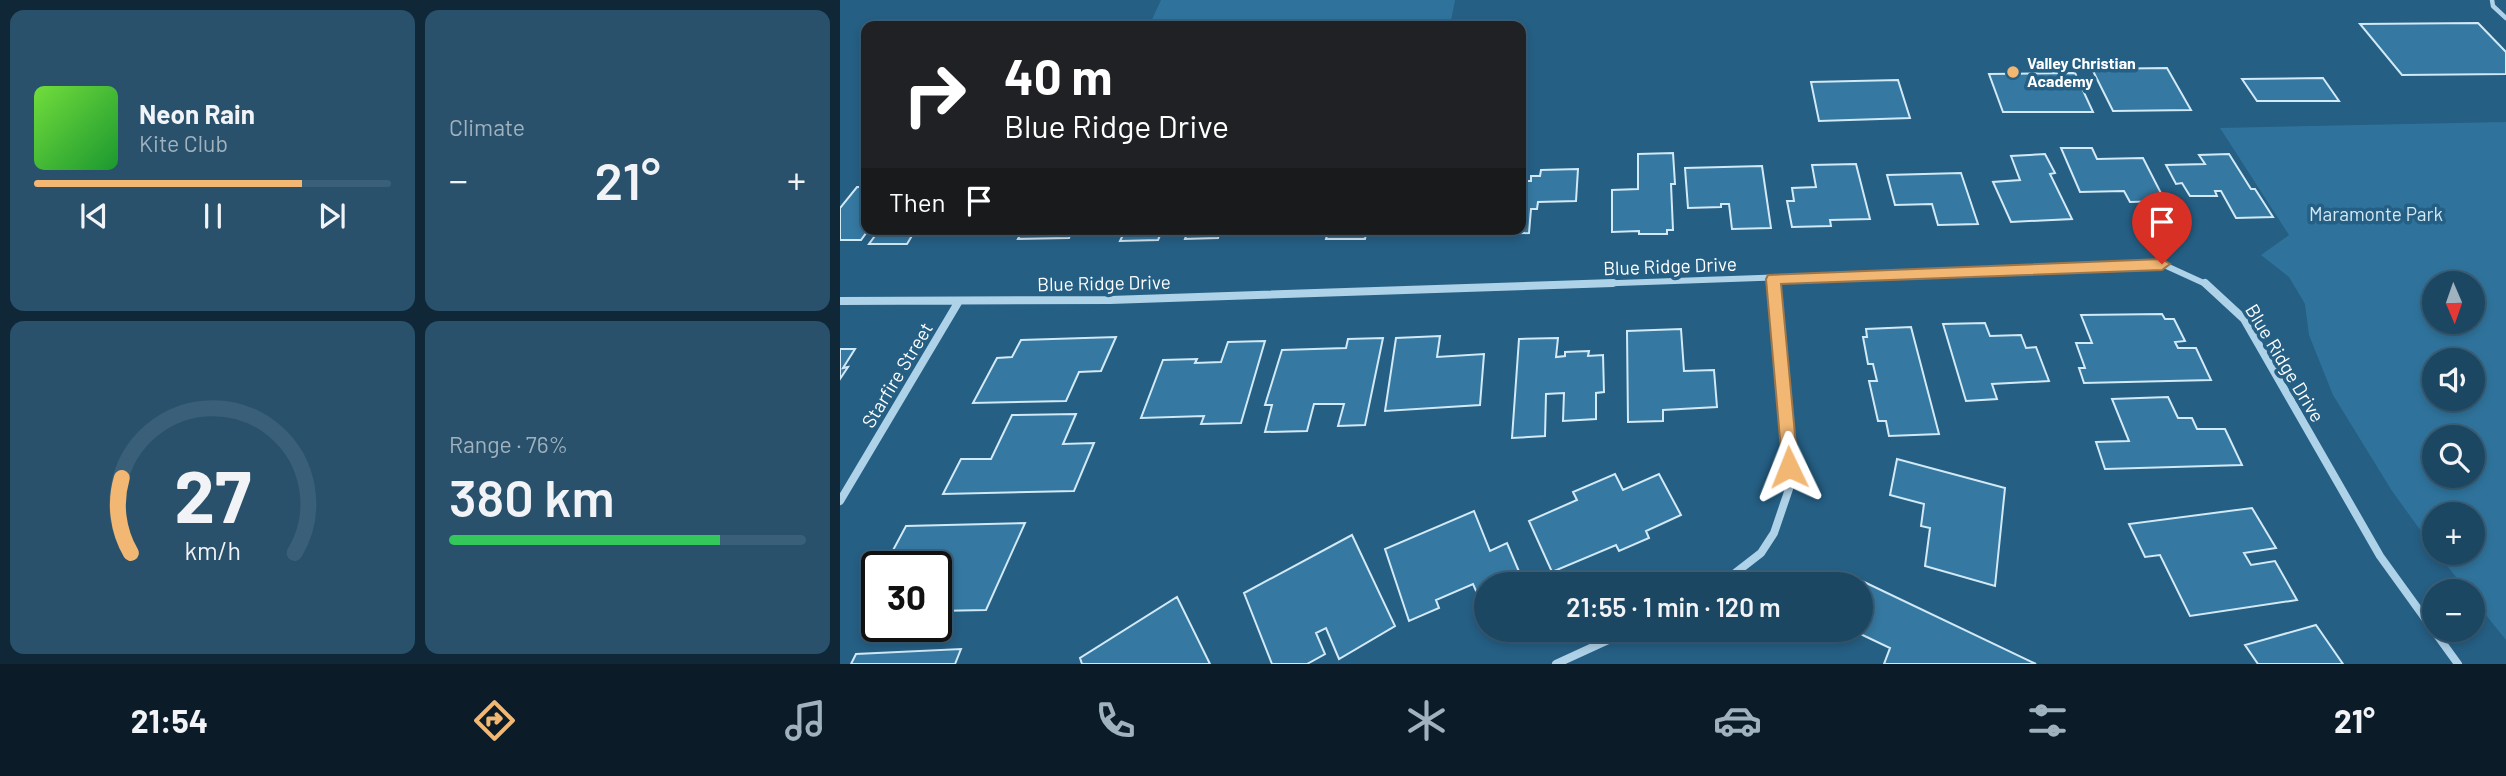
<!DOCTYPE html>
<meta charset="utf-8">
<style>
body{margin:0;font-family:Barlow,sans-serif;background:#29516c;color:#f1f3f6;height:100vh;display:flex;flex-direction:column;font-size:26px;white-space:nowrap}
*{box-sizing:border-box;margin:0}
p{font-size:23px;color:#a0b2be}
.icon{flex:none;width:38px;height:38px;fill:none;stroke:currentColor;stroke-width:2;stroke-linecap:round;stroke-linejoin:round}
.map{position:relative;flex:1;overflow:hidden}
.side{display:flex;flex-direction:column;gap:10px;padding:10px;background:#0f2736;width:840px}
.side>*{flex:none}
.top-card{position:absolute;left:21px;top:21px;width:665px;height:214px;border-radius:14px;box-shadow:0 4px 10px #0003,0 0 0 2px #3a5f78;background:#202124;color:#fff;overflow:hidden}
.needle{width:46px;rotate:178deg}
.tools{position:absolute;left:1582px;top:271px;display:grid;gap:14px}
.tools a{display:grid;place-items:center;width:63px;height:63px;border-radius:50%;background:#1c4763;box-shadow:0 4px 10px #0003,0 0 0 2px #3a5f78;font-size:35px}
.speed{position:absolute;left:21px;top:551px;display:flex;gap:14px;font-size:35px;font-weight:700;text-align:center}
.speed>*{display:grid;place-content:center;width:91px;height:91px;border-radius:50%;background:#1c4763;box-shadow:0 4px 10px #0003,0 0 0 2px #3a5f78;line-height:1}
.speed .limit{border:4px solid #111;border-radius:10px;background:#fff;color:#111}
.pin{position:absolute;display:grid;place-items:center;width:60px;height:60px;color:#fff;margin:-72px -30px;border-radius:50% 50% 50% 0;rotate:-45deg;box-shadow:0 0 7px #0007}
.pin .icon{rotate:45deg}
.me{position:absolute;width:77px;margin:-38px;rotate:358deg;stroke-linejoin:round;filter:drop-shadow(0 0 5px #0008)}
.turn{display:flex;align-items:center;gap:24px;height:147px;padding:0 28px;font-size:32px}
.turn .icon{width:91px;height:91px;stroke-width:2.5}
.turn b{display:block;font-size:49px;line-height:60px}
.then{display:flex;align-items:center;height:66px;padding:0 28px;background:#0003;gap:14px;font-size:26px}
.big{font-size:52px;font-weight:600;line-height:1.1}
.side .card{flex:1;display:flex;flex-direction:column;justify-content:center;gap:10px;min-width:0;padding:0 24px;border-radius:14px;background:#29516c}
.side .dial{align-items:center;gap:0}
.dial svg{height:182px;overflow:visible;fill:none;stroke:#3a5f78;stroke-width:7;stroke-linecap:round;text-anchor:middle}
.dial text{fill:#f1f3f6;stroke:none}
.song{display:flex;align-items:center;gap:21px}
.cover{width:84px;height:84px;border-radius:10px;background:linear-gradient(135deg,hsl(100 70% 55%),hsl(130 70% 35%))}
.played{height:7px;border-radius:4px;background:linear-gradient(90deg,#f1b773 75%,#3a5f78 75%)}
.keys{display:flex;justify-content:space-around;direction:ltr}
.heat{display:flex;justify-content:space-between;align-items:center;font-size:38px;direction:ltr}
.charge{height:10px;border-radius:5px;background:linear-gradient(90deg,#34c759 76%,#3a5f78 0)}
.side .tiles{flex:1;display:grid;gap:10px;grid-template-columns:repeat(2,1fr)}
.trip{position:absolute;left:634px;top:572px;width:399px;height:70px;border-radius:35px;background:#1c4763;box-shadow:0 4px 10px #0003,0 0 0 2px #3a5f78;font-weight:600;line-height:70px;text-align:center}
.dock{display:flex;height:112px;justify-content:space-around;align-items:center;background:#0b1c28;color:#a0b2be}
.dock .icon{width:49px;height:49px}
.dock .active{color:#f1b773}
.dock b{font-size:32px;color:#f1f3f6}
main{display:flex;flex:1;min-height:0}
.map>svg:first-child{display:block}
.green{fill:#2f739c;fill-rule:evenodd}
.building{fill:#3578a1;stroke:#d2e9f6;stroke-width:2}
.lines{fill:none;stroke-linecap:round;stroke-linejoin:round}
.lane{stroke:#aed2e8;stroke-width:4.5}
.street-far1{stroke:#aed2e8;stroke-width:6}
.street{stroke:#aed2e8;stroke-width:8}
.route{fill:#f1b773;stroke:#9d774b;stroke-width:2}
.poi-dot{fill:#f1b773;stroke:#255f84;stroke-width:2.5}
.labels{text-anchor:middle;stroke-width:7;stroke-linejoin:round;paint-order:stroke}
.far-poi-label{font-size:16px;font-weight:bold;fill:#fff;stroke:#255f84;text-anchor:start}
.park-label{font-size:19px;fill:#d2e9f6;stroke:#255f84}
.street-label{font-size:19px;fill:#fff;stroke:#255f84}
</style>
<main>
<section class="side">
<div class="tiles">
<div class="card">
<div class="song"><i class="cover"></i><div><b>Neon Rain</b><p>Kite Club</p></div></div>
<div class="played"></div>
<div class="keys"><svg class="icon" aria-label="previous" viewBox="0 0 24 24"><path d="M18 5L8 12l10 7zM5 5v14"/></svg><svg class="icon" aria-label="pause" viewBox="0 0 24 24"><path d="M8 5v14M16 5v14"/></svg><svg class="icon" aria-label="next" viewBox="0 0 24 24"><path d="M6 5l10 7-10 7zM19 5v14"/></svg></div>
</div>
<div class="card"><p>Climate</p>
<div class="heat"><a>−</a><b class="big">21°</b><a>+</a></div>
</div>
<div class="card dial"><svg viewBox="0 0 100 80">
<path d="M14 69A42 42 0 1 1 86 69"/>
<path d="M14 69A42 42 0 0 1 10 36" stroke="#f1b773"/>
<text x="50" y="56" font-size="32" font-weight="700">27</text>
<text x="50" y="72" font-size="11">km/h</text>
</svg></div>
<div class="card"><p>Range · 76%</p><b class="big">380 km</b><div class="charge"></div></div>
</div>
</section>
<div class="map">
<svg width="1666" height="664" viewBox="0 0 1666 664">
<rect width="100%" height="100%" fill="#255f84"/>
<path class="green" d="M321 0H615L610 26H309Z
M1666 122V640L1633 599V592L1627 591 1597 553H1633V514H1594V549L1552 491 1493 395 1469 335 1465 304 1449 277 1421 255 1449 235 1380 128ZM1594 284H1633V322H1594ZM1594 360H1633V399H1594ZM1594 438H1633V476H1594Z"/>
<path class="building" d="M1638 23 1666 52V74L1562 75 1520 24Z
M1327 68 1351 110 1273 111 1252 69Z
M1235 73 1253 112H1163L1149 74Z
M1483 78 1499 101H1417L1402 79Z
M1058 80 1070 118 979 121 971 82Z
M1221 148H1252L1257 159 1303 158 1325 201 1290 202 1284 191 1240 192Z
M833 153 835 184H831L833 230H827V234H799V231L772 232V190L798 189V154Z
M1205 154 1215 173 1210 174 1232 219 1171 222 1153 182 1180 180 1171 156Z
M1389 154 1411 189H1415L1433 217 1396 218 1381 191H1375L1377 196H1350L1342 183 1336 184 1326 165 1365 164 1359 155Z
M1016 164 1030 219 990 220 991 226 952 227 947 201H954L952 188 976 187 972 165Z
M922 166 931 228 892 229 889 204H881V207L848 208 845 168Z
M738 169 736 201 698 202 697 209H691L689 233 650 234V229H681V181H691V176H700L701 170Z
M1121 173 1138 224 1098 225 1092 204 1055 205 1047 175Z
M17 187H26V229H29L21 240H0V208Z
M40 229H76L67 244H29Z
M153 229H233L229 238 178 239 182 232Z
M286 229H323L318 240 280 241Z
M349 229H381L378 238 345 239Z
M489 229H527L525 239H486Z
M591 229H631L630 235 590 236Z
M1322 314 1325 319H1334L1345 341 1335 342 1338 348H1356L1371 380 1244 383 1239 368H1245L1236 343H1252L1241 315Z
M1145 323 1150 336 1181 335 1186 348 1196 347 1209 381 1152 384 1157 399 1126 401 1103 324Z
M1071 327 1099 434 1049 436 1046 421H1038L1029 381H1037L1033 364H1028L1023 337H1027L1026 329Z
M841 329 844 371 874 370 877 407 823 410V421L788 422 787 331Z
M600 336 597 357 644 354 640 405 545 411 556 338Z
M276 337 261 371 239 372 226 401 133 403 157 358 172 357 181 340Z
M543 338 525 425 498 426 504 404H474L467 431 425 432 432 405H425L442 350 506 348 508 339Z
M718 338 716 357 725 356V352L749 351 748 356 763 355 764 392 756 393V419L723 421 724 393 706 394 705 436 672 438 679 339Z
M425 341 401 423 361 424 364 416 301 418 323 360 357 359 355 363 381 362 388 342Z
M0 349H15L3 368 8 367 0 379Z
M1328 397 1338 418H1352L1357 429H1385L1402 465 1265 469 1256 442 1289 441 1272 399Z
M236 414 223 444 254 443 234 491 103 494 121 459H151L172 415Z
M1057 459 1165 488 1155 586 1085 566 1090 528 1081 526 1084 504 1050 495Z
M775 474 783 490 819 474 841 515 806 531 809 538 779 551 776 545 712 572 689 521 737 500 733 492Z
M1412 508 1436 548 1404 553 1411 565 1435 561 1457 600 1350 616 1320 555 1305 557 1289 524Z
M634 511 650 551 667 543 683 581 674 584H646V597L640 600 633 584 596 600 599 608 569 621 545 549Z
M185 523 146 610 96 611V567H44L66 526Z
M512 535 555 626 499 659 486 628 476 633 485 654 467 664H432L404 593Z
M1022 581 1196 664H1044L1050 648 1012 630H1020Z
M337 597 370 664H242L240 658Z
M1476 625 1503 664H1418L1405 645Z
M121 649 115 664H11L16 654Z"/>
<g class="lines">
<path class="lane" d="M1652 0 1653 6 1666 18"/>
<path class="street-far1" d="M933 279 934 285
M722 285 1322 264 1368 285"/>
<path class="street" d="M1365 283 1404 319 1540 556 1618 664
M0 301 270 300 773 283
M0 501 119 301
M881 584 921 553 934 533 949 489V446L933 283
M716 664 790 630"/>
</g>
<path class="route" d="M1322 259 1330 264 1322 270 941 284 958 467 956 473 949 475 943 473 926 279 928 275Z"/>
<circle class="poi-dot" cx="1173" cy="72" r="7"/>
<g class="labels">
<g class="far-poi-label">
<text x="1187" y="69">Valley Christian<tspan x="1187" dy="18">Academy</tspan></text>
</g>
<g class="park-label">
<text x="1536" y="221">Maramonte Park</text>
</g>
<g class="street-label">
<text transform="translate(830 266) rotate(-2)" y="7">Blue Ridge Drive</text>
<text transform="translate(264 283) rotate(-1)" y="7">Blue Ridge Drive</text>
<text transform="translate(1445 363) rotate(59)" y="7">Blue Ridge Drive</text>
<text transform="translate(57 375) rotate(-59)" y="7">Starfire Street</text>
</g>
</g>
</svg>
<div class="tools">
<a><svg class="needle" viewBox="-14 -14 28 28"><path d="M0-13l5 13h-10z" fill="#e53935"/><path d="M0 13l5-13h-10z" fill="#a0b2be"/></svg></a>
<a><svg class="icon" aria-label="sound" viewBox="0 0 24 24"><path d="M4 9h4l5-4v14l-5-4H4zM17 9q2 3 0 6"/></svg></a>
<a><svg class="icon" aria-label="search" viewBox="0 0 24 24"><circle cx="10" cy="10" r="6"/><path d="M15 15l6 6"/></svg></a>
<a>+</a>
<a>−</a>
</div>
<div class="speed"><div class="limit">30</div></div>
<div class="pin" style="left:1322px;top:264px;background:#d93025"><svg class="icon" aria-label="arrive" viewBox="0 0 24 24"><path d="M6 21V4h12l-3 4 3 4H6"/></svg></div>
<svg class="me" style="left:949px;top:467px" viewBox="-20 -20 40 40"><path d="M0-17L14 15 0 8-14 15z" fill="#f1b773" stroke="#fff" stroke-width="4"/></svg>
<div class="trip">21:55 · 1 min · 120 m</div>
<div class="top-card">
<div class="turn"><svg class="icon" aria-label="right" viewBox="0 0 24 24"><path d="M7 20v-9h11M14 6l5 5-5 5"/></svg><div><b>40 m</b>Blue Ridge Drive</div></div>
<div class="then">Then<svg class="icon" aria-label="arrive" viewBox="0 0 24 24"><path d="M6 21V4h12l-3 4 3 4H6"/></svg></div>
</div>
</div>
</main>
<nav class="dock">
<b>21:54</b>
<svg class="icon active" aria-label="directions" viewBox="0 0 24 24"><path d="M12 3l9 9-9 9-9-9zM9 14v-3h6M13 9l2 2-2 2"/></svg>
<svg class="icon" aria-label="music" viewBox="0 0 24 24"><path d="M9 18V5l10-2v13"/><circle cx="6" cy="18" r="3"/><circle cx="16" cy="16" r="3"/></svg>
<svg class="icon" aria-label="phone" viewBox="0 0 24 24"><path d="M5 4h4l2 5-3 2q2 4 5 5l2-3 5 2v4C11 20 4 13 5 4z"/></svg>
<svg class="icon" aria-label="climate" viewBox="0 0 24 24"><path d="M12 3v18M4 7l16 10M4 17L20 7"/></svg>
<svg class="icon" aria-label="car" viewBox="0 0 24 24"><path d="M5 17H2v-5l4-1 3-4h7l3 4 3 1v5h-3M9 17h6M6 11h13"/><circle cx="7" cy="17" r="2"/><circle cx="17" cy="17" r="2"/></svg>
<svg class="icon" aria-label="filters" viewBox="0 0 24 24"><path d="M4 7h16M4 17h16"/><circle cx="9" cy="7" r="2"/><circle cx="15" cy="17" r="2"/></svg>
<b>21°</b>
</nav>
